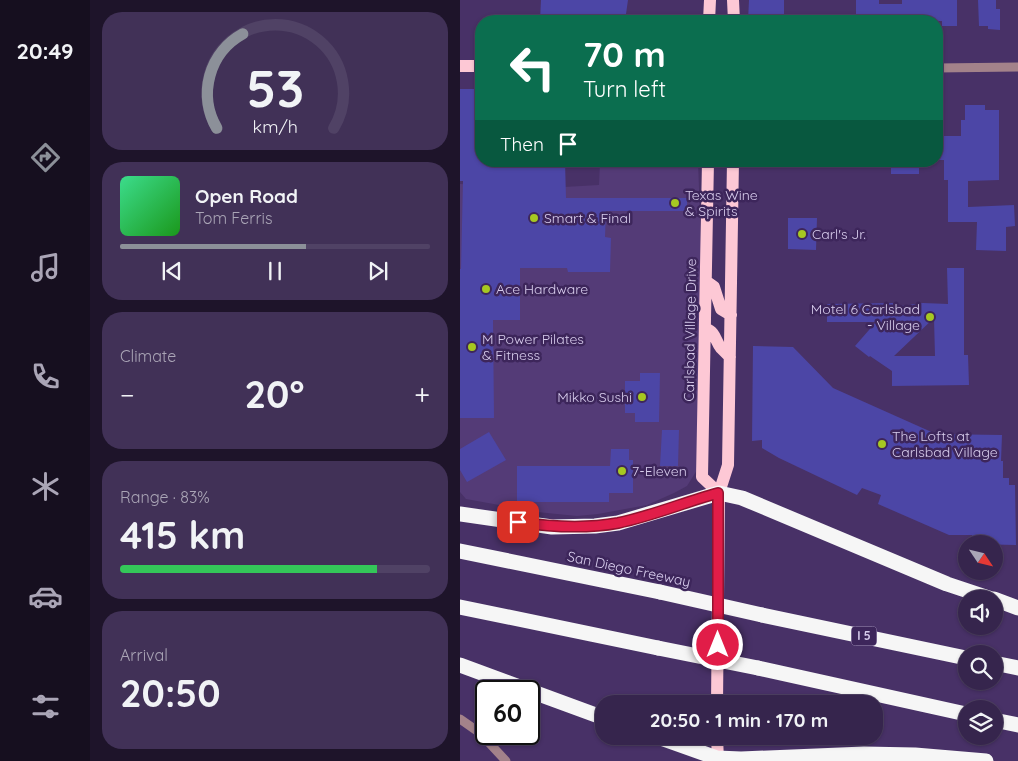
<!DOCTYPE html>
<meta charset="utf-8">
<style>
body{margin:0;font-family:Quicksand,sans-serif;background:#413157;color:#f1f3f6;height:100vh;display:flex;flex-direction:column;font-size:19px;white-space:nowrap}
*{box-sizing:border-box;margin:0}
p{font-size:16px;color:#aaa5b6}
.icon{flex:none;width:28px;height:28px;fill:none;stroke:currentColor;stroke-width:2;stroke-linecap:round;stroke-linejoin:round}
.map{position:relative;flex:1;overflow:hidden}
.details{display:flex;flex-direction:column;gap:12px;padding:12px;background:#1e142a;width:370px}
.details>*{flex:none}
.guide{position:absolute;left:15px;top:15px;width:468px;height:152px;border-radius:20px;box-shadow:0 1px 4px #0004,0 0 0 1px #504265;background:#0b6e4f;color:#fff;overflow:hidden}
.needle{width:32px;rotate:125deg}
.fabs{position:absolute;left:498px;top:535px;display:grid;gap:10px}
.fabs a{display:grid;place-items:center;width:45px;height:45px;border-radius:50%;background:#36254d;box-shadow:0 1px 4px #0004,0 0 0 1px #504265;font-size:25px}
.speed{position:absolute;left:15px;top:680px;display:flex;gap:10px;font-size:25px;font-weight:700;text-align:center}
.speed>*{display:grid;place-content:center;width:65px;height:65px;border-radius:50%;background:#36254d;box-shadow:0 1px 4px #0004,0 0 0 1px #504265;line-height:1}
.speed .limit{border:2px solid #111;border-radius:8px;background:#fff;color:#111}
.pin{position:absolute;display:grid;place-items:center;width:42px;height:42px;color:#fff;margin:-21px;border-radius:10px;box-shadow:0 2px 8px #0006}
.me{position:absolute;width:55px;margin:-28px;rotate:0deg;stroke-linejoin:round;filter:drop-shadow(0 0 4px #0008)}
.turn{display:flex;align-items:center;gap:18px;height:105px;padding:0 25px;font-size:22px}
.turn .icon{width:65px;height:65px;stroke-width:2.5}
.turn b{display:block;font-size:35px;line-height:42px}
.then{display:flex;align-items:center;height:48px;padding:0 25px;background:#0003;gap:10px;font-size:19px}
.big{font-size:38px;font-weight:700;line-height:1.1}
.details .widget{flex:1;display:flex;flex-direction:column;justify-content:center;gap:8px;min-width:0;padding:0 18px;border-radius:20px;background:#413157}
.details .dial{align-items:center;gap:0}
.dial svg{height:130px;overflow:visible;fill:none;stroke:#504265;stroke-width:7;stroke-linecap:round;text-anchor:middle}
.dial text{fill:#f1f3f6;stroke:none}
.song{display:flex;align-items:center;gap:15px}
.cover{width:60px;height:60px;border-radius:8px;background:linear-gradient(135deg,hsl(150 70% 55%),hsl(120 70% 35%))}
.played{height:5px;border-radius:2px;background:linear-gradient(90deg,#8c9099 60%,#504265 60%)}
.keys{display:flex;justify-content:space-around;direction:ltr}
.heat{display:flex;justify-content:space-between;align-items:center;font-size:28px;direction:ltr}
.charge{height:8px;border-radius:4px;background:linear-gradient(90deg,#34c759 83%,#504265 0)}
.trip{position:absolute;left:135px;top:695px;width:288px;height:50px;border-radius:20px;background:#36254d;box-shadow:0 1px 4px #0004,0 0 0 1px #504265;font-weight:700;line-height:50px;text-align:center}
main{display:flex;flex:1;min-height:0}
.tabs{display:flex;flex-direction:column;width:90px;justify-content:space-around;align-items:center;background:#160f1f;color:#aaa5b6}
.tabs .icon{width:35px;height:35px}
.tabs .on{color:#8c9099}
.tabs b{font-size:22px;color:#f1f3f6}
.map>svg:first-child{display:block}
.built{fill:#543b77}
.building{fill:#4c46a6;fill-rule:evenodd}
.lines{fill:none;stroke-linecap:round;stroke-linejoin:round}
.minor{stroke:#a3828a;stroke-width:9}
.major{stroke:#fdc8d5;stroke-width:12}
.highway{stroke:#f6f6f6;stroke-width:15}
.highway-bridge{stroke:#f6f6f6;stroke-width:15}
.route-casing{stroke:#92132f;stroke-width:12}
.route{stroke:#e11d48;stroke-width:9}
.poi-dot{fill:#a6c822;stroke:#3d265b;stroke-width:2}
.labels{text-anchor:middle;stroke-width:5;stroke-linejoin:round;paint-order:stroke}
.shield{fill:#3d265b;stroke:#aa9bc1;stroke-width:1}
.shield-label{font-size:12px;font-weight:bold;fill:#d8cded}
.poi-label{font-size:14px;fill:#d8cded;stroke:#3d265b;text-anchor:start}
.street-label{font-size:14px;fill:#d8cded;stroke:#3d265b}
</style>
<main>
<nav class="tabs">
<b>20:49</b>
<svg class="icon on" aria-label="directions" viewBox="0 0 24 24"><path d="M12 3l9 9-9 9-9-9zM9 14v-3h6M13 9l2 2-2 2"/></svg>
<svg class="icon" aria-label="music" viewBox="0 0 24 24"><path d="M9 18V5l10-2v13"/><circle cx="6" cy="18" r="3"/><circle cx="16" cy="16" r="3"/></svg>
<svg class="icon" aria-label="phone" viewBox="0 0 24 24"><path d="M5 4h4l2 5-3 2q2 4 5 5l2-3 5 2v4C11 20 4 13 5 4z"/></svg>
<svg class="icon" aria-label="climate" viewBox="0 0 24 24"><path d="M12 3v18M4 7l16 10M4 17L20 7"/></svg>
<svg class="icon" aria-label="car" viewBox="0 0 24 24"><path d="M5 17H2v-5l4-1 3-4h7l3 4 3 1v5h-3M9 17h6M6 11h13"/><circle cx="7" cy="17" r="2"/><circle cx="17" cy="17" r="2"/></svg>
<svg class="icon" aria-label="filters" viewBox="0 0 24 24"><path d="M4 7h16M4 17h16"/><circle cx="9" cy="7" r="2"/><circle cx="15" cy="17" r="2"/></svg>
</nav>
<section class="details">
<div class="widget dial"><svg viewBox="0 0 100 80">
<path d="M14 69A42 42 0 1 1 86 69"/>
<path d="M14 69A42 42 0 0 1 30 11" stroke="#8c9099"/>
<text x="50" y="56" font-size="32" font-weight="700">53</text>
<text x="50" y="72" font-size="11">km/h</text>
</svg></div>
<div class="widget">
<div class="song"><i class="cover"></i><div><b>Open Road</b><p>Tom Ferris</p></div></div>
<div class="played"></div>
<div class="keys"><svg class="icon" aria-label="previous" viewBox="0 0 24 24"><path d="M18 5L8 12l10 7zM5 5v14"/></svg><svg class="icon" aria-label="pause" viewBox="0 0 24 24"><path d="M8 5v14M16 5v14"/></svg><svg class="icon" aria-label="next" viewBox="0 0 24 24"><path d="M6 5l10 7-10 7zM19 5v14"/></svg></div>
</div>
<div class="widget"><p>Climate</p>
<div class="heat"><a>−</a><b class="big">20°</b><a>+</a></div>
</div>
<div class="widget"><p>Range · 83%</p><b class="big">415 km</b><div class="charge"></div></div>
<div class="widget"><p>Arrival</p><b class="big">20:50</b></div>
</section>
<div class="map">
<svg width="558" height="761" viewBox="0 0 558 761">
<rect width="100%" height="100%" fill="#483167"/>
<path class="built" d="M140 161H238L241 244 237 470 227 486 214 493 187 505 138 514 117 516 77 512 6 499 0 492V184L104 187 139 185Z"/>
<path class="building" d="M81 0H168L165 21H80Z
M289 0H324V21H288Z
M396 0H419V4H442V0H497V26H482V21H396Z
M518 0H536V9H540V30L528 29V26H519Z
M0 89H21V161H105L106 198H227V211H146L145 237 151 238 150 272H108L107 268H60V320H33L34 418H0V269H1L3 181H0Z
M505 105H525V110H539V180L508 181V207L554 205 555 226 546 227V251L516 250 517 222H488V180H484V160H476V136H501V120H505Z
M431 161H459V174H431Z
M328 218H357L356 250 328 249Z
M487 268H504V355H508L509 385 432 386V371L410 356 409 357 395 346 416 322H367V304L433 303V307L463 303 488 304ZM474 318 475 356H434Z
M293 346 333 347 373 388 476 434 542 435 541 461H543V478H549V485H555L556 545 512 544V535H489L418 504 421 495 402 488 397 495 319 458 302 448V440L292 441Z
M180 373H200L199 422H175V413H165V381H180Z
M202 430H219L218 466H200Z
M29 432 46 460 7 482 0 470V449Z
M151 449H169V460H173V493H149V502H57V466H150Z"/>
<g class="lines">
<path class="minor" d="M476 68 558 67
M0 719 20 733 46 761"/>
<path class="major" d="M273 0 274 21
M249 21 250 0
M0 66H21
M248 161 242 477 259 493
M247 282 254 287 261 309 271 315
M246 329C256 332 255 341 261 348 264 351 267 354 270 357
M257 704 259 493 268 465 273 161
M257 736 258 761"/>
<path class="highway" d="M0 514 92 527 135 526 158 523 259 493 282 498 487 584 532 599
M0 551 200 592
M534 599 558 608
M0 607 198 648
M302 615 506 658
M534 663 558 668
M0 665 144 718
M298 668 506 714
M534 720 558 725
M195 736 257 758 281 759 404 754 455 755 526 761"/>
<path class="highway-bridge" d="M200 592 302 615
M198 648 298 668"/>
</g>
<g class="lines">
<defs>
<path id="route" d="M58 522C91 527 125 529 158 523 192 516 225 502 258 493V645"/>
</defs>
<use href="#route" class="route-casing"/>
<use href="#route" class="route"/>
</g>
<g class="poi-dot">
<circle cx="215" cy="203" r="5"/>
<circle cx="74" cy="218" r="5"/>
<circle cx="342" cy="234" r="5"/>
<circle cx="26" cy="289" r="5"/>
<circle cx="470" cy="317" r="5"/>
<circle cx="12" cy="347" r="5"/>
<circle cx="182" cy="397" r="5"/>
<circle cx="422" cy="444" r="5"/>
<circle cx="162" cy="471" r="5"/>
</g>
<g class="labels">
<rect class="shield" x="391.5" y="626.5" width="25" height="19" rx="4"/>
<g class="shield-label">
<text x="404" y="640">I 5</text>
</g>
<g class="poi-label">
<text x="225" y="200">Texas Wine<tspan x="225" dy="16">&amp; Spirits</tspan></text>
<text x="84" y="223">Smart &amp; Final</text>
<text x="352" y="239">Carl's Jr.</text>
<text x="36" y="294">Ace Hardware</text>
<text x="460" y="314" text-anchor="end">Motel 6 Carlsbad<tspan x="460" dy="16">- Village</tspan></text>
<text x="22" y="344">M Power Pilates<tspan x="22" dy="16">&amp; Fitness</tspan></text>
<text x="172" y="402" text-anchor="end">Mikko Sushi</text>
<text x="432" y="441">The Lofts at<tspan x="432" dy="16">Carlsbad Village</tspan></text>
<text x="172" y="476">7-Eleven</text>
</g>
<g class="street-label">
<text transform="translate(230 330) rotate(-89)" y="5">Carlsbad Village Drive</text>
<text transform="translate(169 569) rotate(12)" y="5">San Diego Freeway</text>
</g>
</g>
</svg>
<div class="fabs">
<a><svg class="needle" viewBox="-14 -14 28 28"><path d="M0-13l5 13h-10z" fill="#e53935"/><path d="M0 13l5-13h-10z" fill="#aaa5b6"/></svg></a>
<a><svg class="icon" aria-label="sound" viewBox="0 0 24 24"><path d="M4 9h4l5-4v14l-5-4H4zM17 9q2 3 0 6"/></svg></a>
<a><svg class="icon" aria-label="search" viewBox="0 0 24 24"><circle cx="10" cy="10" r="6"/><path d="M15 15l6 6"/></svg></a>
<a><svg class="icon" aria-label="layers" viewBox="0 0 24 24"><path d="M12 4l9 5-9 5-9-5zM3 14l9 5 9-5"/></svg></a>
</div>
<div class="speed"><div class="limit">60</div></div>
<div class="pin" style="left:58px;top:522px;background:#d93025"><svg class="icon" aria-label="arrive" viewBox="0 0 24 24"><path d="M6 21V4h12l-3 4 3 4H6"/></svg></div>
<svg class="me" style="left:258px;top:645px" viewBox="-20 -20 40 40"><circle r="17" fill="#e11d48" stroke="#fff" stroke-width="3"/><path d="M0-11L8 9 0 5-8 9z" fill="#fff"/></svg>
<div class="trip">20:50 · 1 min · 170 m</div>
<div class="guide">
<div class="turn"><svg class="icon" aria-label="left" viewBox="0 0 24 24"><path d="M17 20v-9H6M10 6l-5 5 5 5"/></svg><div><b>70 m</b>Turn left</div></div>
<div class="then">Then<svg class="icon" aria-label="arrive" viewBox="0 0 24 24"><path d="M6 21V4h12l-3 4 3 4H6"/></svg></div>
</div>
</div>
</main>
